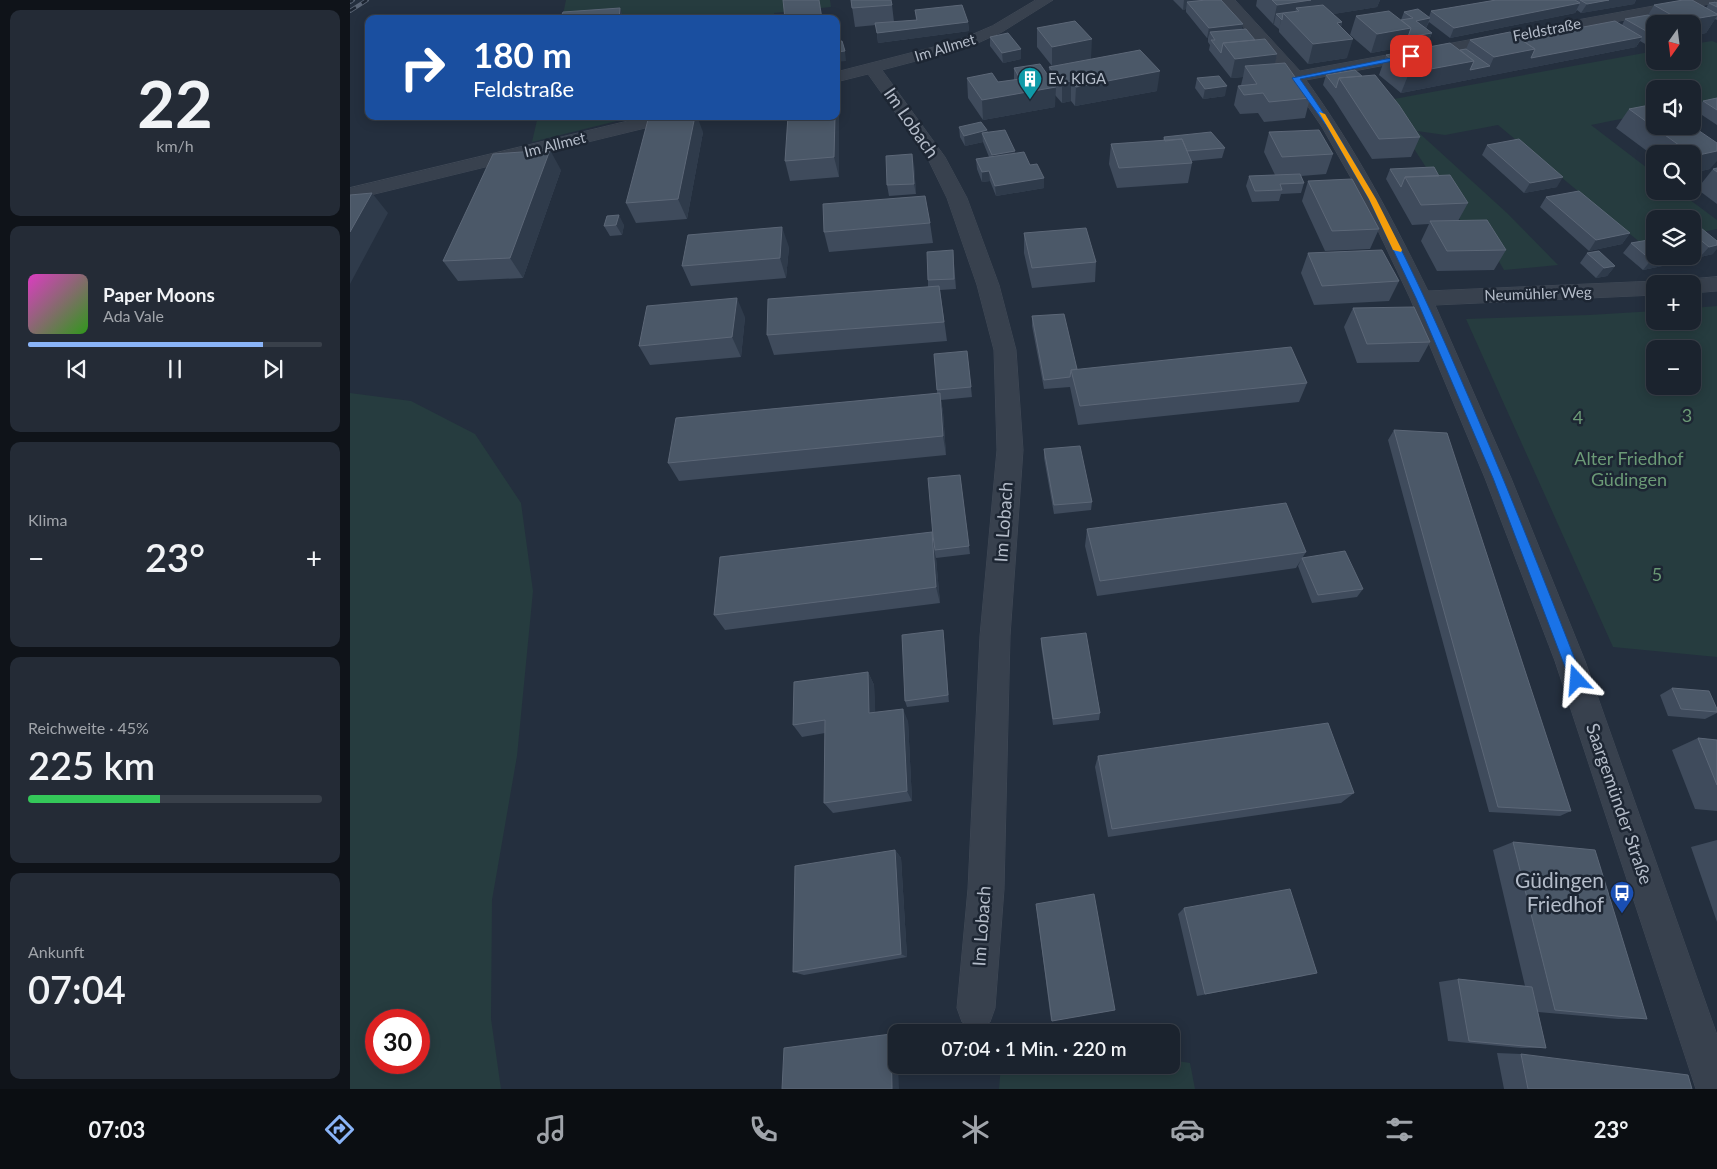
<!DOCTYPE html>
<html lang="de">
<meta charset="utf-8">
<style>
body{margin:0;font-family:Lato,sans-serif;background:#242b36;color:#f1f3f6;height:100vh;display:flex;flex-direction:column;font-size:19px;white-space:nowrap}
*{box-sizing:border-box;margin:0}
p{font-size:16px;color:#a0a4aa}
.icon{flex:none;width:28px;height:28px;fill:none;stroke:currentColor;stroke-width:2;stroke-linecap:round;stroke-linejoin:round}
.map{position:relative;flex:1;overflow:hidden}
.side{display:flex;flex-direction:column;gap:10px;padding:10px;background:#0f1319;width:350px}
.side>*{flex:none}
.guide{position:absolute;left:15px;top:15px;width:475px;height:105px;border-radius:10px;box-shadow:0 2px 12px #0003,0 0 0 1px #39404a;background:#1a4fa0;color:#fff;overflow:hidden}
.needle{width:32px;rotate:194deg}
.buttons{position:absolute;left:1296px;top:15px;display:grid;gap:10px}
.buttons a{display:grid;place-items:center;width:55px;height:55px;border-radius:10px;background:#1b232e;box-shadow:0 2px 12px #0003,0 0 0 1px #39404a;font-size:25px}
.speed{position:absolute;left:15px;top:1009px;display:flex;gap:10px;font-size:25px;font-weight:700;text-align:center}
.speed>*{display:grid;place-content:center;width:65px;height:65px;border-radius:50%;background:#1b232e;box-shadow:0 2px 12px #0003,0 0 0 1px #39404a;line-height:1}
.speed .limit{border:8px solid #d22;background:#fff;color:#111}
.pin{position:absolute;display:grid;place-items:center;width:42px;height:42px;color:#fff;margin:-21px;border-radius:10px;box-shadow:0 2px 8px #0006}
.me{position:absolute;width:55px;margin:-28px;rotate:341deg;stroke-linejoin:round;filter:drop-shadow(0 0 4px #0008)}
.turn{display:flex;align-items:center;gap:18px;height:105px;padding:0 25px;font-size:22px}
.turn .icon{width:65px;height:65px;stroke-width:2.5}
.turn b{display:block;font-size:35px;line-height:42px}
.big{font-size:38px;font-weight:600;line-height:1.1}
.side .widget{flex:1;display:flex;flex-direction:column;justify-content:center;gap:8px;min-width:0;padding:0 18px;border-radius:10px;background:#242b36}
.side .dial{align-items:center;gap:0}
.dial b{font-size:65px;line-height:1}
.song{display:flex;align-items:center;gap:15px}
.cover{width:60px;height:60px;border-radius:8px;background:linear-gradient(135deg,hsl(310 70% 55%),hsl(110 70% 35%))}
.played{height:5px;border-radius:2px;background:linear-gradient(90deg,#8ab4f8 80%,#39404a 80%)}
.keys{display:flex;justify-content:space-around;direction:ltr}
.heat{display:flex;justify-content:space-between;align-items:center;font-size:28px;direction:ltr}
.charge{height:8px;border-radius:4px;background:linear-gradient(90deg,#34c759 45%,#39404a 0)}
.trip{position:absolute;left:538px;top:1024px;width:292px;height:50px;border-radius:10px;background:#1b232e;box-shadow:0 2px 12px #0003,0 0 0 1px #39404a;font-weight:600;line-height:50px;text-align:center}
.tabs{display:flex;height:80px;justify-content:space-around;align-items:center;background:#0b0e12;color:#a0a4aa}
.tabs .icon{width:35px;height:35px}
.tabs .active{color:#8ab4f8}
.tabs b{font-size:22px;color:#f1f3f6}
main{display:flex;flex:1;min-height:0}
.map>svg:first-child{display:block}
.green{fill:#263c3f;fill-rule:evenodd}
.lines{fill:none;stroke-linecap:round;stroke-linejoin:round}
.street-casing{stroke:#414a57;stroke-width:1}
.street{fill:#38414e;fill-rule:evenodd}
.rail-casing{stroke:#5a6575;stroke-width:4}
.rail{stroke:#1d2633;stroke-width:2.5;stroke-dasharray:7;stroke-linecap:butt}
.wall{fill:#3f4b5c}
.shaded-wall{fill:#2f3b4b}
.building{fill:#4b5868;stroke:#5c6777}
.route{fill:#1a73e8;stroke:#114b97}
.slow{fill:#f59e0b}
.labels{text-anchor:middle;stroke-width:5;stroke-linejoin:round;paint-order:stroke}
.far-street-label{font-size:15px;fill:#b4bcc9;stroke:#1d2633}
.far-poi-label{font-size:15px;fill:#b4bcc9;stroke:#1d2633;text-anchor:start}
.street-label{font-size:18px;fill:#b4bcc9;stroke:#1d2633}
.park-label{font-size:18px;fill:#6b9a76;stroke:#1d2633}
.near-poi-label{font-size:21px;fill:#b4bcc9;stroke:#1d2633;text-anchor:end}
</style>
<main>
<section class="side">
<div class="widget dial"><b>22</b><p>km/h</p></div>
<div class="widget">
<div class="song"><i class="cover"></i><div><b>Paper Moons</b><p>Ada Vale</p></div></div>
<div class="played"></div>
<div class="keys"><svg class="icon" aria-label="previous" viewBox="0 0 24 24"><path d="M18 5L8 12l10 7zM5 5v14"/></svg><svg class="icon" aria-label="pause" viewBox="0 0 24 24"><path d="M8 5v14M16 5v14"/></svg><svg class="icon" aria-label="next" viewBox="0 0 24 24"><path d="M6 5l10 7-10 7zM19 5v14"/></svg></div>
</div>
<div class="widget"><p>Klima</p>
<div class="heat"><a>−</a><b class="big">23°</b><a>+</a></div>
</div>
<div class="widget"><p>Reichweite · 45%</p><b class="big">225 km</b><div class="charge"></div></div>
<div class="widget"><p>Ankunft</p><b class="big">07:04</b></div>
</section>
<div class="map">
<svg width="1367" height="1089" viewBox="0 0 1367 1089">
<rect width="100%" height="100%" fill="#242f3e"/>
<path class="green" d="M216 0H480L481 7 424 13 425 19H212Z
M1362 41 1367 43V100L1343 105 1342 89H1305V112L1241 125 1305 174V191H1328L1367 220V229L1343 234 1342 219H1305V242L1292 244 1148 125 1095 135 1067 131 1157 213 1208 265 1154 270 1132 232H1118L1033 101 1305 51V61H1342L1343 44Z
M188 116H287L182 142Z
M1367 306V657L1263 647 1116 319 1239 315 1305 311V321H1342L1343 308ZM1305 349H1342V386H1305Z
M0 393 61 401 125 434 171 503 183 591 167 756 142 900 141 1019 151 1089H0ZM26 1020H69V1062H26Z
M821 1060 840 1063 845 1089H649L651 1065H821Z"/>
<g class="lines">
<defs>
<path id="street" d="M686 0H703L652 32 619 47 532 70 595 157 617 198 649 285 666 350 673 450 660 636 654 889 645 1008 640 1022 626 1027 612 1022 607 1008 618 889 630 636 647 450 644 350 627 285 597 198 577 157 518 74 486 82V72L607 41 642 26Z
M870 0H885L950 71 1336 0H1367L1360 4 956 80C1005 148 1041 216 1078 291L1305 281 1313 284H1305V295L1085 305 1161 478 1235 661 1367 1035V1089H1346L1205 661 1135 478 1060 298 1013 199 972 127 940 80Z
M299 116H330L328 120 0 200V188Z
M1367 277V291L1342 293V284H1333L1342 279Z"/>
</defs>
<use href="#street" class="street-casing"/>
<use href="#street" class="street"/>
<defs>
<path id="rail" d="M0 2 3 0
M0 11 17 0"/>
</defs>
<use href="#rail" class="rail-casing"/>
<use href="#rail" class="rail"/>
</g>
<path class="wall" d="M501 0 542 5 544 22 566 20 565 10 618 22 619 31 528 43 526 25 505 27Z
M823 0H871L892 29 905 40 927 54 925 63 960 98 955 118 914 122 908 113 890 114 884 105 888 86 891 85 893 77 881 78 859 50 860 45 858 42V38H857L836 12V9L833 10Z
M907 0H1030L1027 7 983 14 992 22 991 27 997 58 958 64 929 32V29L923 24 906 6Z
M1146 0H1286L1284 4 1231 13 1227 10 1225 13 1100 38 1079 22 1076 28 1082 33 1078 42 1021 53 1000 35 1006 16 1051 20 1054 12 1079 17 1081 11Z
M1367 2V20L1365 19 1356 33 1342 36V24H1305V43L1297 45 1290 41 1286 47 1051 93 1029 75 1036 55 1110 50 1116 49 1120 40 1170 39 1272 25 1275 19 1298 15 1304 5 1356 8 1359 3Z
M687 28 741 59 702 66 687 47Z
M640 37 671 49V59L653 63 640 46Z
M699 67 807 91 725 106 721 101 712 103 705 95V107L633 120 618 98 617 78 648 82 664 80V68L699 78Z
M1005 70 1070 137 1061 157 1022 159 983 98 973 85 976 75Z
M847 78 875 96 853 99 845 88Z
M486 83 489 97V177L440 181 435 161 486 116Z
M1367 98V125L1346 111 1353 101Z
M1279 109 1342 126 1360 169 1342 173V154H1305V157L1266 128Z
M609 127 637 130 638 132 665 151V153L680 165 694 188 646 196 640 181 632 182 627 169 626 159 639 157 633 142 615 146 610 137Z
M353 132 337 219 286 223 276 203Z
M919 132 983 154 976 174 951 176 954 183 951 193 931 194 929 201 902 202 896 186 899 176 925 175 914 152Z
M814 137 875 148 872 158 841 161 842 163 838 183 767 188 759 164 761 144 813 141Z
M1137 145 1207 187 1174 193 1132 155Z
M564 164 566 194 539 196 537 185Z
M1367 168V204L1347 189 1363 169Z
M1040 169 1089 176 1118 203 1108 221 1156 250 1144 270 1087 271 1071 241 1079 224 1062 225 1036 179Z
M211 170 173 278 108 281 93 261Z
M958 181 1029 229 1020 249 975 251 952 201Z
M1196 197 1280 233 1272 244 1239 251 1190 207Z
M257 216 274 225 272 235 260 236 254 226Z
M580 223 583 243 479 252 474 232Z
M1351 228 1363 254 1350 257 1342 251V230Z
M674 233 746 262 745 282 682 288 674 253Z
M1281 243 1305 256H1324L1317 265 1293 270 1273 253Z
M439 247 436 278 341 286 332 266Z
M603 250 606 289 590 290 597 341 424 355 417 335 578 287V280Z
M958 253 1049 281 1039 301 964 305 951 273Z
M1237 253 1265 266 1257 276 1246 278 1230 263Z
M1003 308 1080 342 1069 362 1007 363 994 327Z
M682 316 727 369 957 383 949 402 728 425 720 387 694 389 682 326Z
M395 317 391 357 300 365 289 346Z
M617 351 622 397 591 400 593 412 596 455 329 481 318 463 587 394V390Z
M1044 430 1221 811 1210 816 1139 812 1038 440Z
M694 449 742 502 741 510 704 514 694 458Z
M610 475 620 554 586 558 590 603 375 630 364 615 582 532Z
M737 529 956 552 946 568 747 596 735 546Z
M952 558 1013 589 1007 597 962 603 948 566Z
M593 630 594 637 599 702 557 707 555 701Z
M691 638 750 713 749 720 703 725 691 645Z
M518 672 524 685 525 713 558 721 562 801 483 813 474 803 475 733 452 737 443 725Z
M1322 688 1367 709V713L1355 719 1318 716 1310 695Z
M1348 738 1367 740V811L1345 809 1322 750Z
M748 756 1004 793 991 803 758 837 745 767Z
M1367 840V922L1341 847Z
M1163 842 1297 1019H1268L1188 1012 1196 1048H1171L1098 1041 1089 982 1108 979 1175 986 1143 850Z
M545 850 551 858 557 957 454 975 443 972Z
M686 904 765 1010 701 1021Z
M834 908 954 976 847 996 828 914Z
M1147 1053 1171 1054 1342 1089H1154Z"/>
<path class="shaded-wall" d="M834 0H866L837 2 836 9 833 10Z
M961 0H1030L1027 7 947 20 949 11 946 8 944 18 933 13 929 29 931 20 926 14 924 24H923L927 5Z
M1260 0H1286L1284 4 1255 9Z
M1260 0 1255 9 1231 13 1237 4Z
M1230 3 1225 13 1100 38 1104 28Z
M270 8 274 19H269Z
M1367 15V16L1356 33 1342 36V24H1330L1332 21Z
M1080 18 1076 28 1066 21Z
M618 22 619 31 528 43 527 33Z
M992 22 986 41 1003 39 997 58 958 64 963 44 987 23Z
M893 24 891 34 860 32 858 38H857L859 28Z
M1061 28 1082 33 1078 42 1021 53 1027 34Z
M1303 35H1305V43L1297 45Z
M1292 37 1286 47 1051 93 1059 73 1124 61 1140 66 1144 57 1185 49Z
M742 39 741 59 702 66V47Z
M671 49V59L653 63 652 53Z
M495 51 496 61 486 62V52Z
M927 54 923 74 895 66 893 77 881 78 885 59Z
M810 71 807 91 725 106 726 87Z
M721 81V101L712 103V83Z
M486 83 489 97V177L484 157 485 116H486Z
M877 86 875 96 853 99 855 89Z
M706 87 705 107 633 120 632 100Z
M215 116H230L216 120Z
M345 116H347L353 132 337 219 328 199Z
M637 130 638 141 632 133 633 142 615 146 614 136Z
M200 150 211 170 173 278 160 258Z
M665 151 666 161 642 165V155Z
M1367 151V161L1360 169 1342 173V158L1344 156Z
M562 154 564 164 566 194 564 184Z
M639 171 640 181 632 182V172Z
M1213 177 1207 187 1174 193 1180 183Z
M694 178V188L646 196 645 186Z
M22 193 38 213 0 284V232Z
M269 215 274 225 272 235 266 225Z
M432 227 439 247 436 278 430 258Z
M1280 233 1272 244 1239 251 1246 240Z
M1367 245V249L1363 254 1350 257 1359 247Z
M1317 256H1324L1317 265 1293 270 1301 260Z
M1265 266 1257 276 1246 278 1254 268Z
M387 298 395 317 391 357 382 337Z
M590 393 593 412 596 455 593 436Z
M582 532 585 550H584L586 558 590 603 586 587Z
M593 630 594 637 599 702 598 695Z
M518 672 524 685 526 726 519 713Z
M553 709 558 721 562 801 557 791Z
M545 850 551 858 557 957 551 954Z
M541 1034H546V1065H548L549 1089H542Z"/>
<path class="building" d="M433 0H469L472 19H435Z
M501 0H541L542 5 502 8Z
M856 0H871L893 24 859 28 837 2Z
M922 0H961L927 5Z
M1146 0H1225L1230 3 1104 28 1081 11Z
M1230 0H1259L1237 4Z
M1333 0H1342L1367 14V15L1332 21 1304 5Z
M1367 2V7L1359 3Z
M612 5 618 22 527 33 525 23 567 20 565 10Z
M973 5 992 22 987 23 1003 39 963 44 933 13 949 11 946 8Z
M270 8 269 19H210L213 12Z
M1068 9 1080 18 1066 21 1082 33 1058 37 1061 28 1051 20 1063 18 1054 12Z
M1039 11 1061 28 1027 34 1006 16Z
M933 13 932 20 926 14Z
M1298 15 1314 24H1305V35H1303L1275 19Z
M725 21 742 39 702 47 687 28Z
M1265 21 1292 37 1181 58 1185 49 1170 39Z
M896 29 905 40 873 43 871 53 861 40H865L860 32Z
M1160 32 1185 49 1144 57 1120 40Z
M658 33 671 49 652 53 640 37Z
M915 39 927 54 885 59 873 43Z
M492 41 495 51 486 52V42Z
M1100 43 1124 61 1059 73 1036 55Z
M1116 49 1140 66 1120 70 1124 61 1110 50Z
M790 50 810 71 726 87 721 81 712 83 699 67Z
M935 63 960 98 919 102 913 93 894 95 888 86 907 84 895 66Z
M690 64 706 87 632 100 617 78 642 73 648 82 670 79 664 68Z
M1005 70 1012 76 989 78 986 88 976 75Z
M1025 75 1049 105 1070 137 1029 139 989 78Z
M869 76 877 86 855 89 847 78Z
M1367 98V110L1353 101Z
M1305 104V126H1342L1367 143V151L1344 156 1279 109Z
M299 116H345L328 199 276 203Z
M438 116H485L484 157 435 161Z
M631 122 637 130 614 136 609 127Z
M655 130 665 151 642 155 632 133Z
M969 130 983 154 932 157 919 132Z
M861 132 875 148 837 151 832 139 815 141 814 137Z
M832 139 842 163 769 168 761 144Z
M1169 139 1213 177 1180 183 1137 145Z
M200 150 160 258 93 261 143 154Z
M674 152 680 165 687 164 694 178 645 186 639 171 632 172 626 159Z
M562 154 564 184 537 185 536 156Z
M1084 167 1089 176 1055 177 1051 187 1040 169Z
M1367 168V172L1363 169Z
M950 174 954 183 930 184 932 190 905 191 899 176Z
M1100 175 1118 203 1071 205 1055 177Z
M1002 179 1029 229 982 231 958 181Z
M1229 191 1280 233 1246 240 1196 197Z
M22 193 0 232V195Z
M575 196 580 223 474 232 473 204Z
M269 215 266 225 254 226 257 216Z
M1137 220 1156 250 1097 251 1080 221Z
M432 227 430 258 332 266 338 235Z
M736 228 746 262 682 268 674 233Z
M1351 228 1367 241V245L1359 247 1342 233V230Z
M1304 239 1305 256H1317L1301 260 1281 243Z
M603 250 604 279 578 280 577 252Z
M1032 250 1049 281 972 286 958 253Z
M1249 251 1265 266 1254 268 1237 253Z
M589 286 594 322 417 335 418 299Z
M387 298 382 337 289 346 297 306Z
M1064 307 1080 342 1017 344 1003 308Z
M714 314 727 369 721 370 720 377 694 380 682 316Z
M941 347 957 383 730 406 721 370Z
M617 351 621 387 587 390 584 354Z
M590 393 593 436 318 463 326 418Z
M1044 430 1097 433 1221 811 1148 807Z
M730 446 742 502 704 505 694 449Z
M610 475 619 546 585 550 583 536 578 478Z
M936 503 956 552 750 581 737 529Z
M582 532 586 587 364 615 370 557Z
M995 551 1013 589 968 595 952 558Z
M593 630 598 695 555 701 552 635Z
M736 633 750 713 703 719 691 638Z
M518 672 519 713 553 709 557 791 474 803 475 720 443 725 444 682Z
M1322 688 1359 691 1367 709V712L1331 709Z
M978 723 1004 793 762 829 748 756Z
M1348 738 1367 740V785Z
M1163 842 1245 850 1297 1019 1205 1010Z
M545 850 551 954 443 972 445 866Z
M940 889 967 973 855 994 834 908Z
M744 894 765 1010 702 1021 686 904Z
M1108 979 1182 987 1196 1048 1119 1041Z
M541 1034 542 1089H432L434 1048Z
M1171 1054 1338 1075 1342 1089H1178Z"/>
<path class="route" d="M1061 54 1064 57 950 79C1016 171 1064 271 1109 375 1153 475 1193 577 1233 680L1231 684 1227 686 1222 684 1220 680 1143 478 1066 298 1019 199 978 128 942 78Z"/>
<path class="slow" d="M969 112 975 114 1026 199 1052 250 1051 252 1043 250 1019 199Z"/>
<defs>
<symbol id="building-pin" viewBox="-11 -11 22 30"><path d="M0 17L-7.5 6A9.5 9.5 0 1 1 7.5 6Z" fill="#0f9aa8" stroke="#1d2633"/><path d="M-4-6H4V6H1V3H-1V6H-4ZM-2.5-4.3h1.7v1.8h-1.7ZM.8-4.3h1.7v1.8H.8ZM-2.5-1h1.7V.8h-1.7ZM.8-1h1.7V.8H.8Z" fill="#fff"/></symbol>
<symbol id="bus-pin" viewBox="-11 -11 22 30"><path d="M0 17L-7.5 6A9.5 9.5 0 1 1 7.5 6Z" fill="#1a4fb4" stroke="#1d2633"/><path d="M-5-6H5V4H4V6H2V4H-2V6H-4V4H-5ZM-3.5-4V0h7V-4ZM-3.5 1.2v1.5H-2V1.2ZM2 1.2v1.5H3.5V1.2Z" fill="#fff"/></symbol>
</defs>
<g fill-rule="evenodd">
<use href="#building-pin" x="666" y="65" width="28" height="38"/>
<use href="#bus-pin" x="1258" y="879" width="28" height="38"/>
</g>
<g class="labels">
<g class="far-street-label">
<text transform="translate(1197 30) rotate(-11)" y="5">Feldstraße</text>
<text transform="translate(595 48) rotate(-17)" y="5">Im Allmet</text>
<text transform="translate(205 145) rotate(-14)" y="5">Im Allmet</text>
<text transform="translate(1188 294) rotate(-2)" y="5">Neumühler Weg</text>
</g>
<g class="far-poi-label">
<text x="698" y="84">Ev. KIGA</text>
</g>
<g class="street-label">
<text transform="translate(561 123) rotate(55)" y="6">Im Lobach</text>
<text transform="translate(654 522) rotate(-86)" y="6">Im Lobach</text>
<text transform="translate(1269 804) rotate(71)" y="6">Saargemünder Straße</text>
<text transform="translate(632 926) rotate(-86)" y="6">Im Lobach</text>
</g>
<g class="park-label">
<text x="1337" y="422">3</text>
<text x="1228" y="424">4</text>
<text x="1279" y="465">Alter Friedhof<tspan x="1279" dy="21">Güdingen</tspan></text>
<text x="1307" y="581">5</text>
</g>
<g class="near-poi-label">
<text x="1254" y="888">Güdingen<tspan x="1254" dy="24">Friedhof</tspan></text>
</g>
</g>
</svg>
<div class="buttons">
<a><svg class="needle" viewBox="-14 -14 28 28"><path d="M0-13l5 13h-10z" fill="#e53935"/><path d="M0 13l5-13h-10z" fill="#a0a4aa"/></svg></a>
<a><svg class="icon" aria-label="sound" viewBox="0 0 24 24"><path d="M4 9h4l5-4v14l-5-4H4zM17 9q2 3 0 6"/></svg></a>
<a><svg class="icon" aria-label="search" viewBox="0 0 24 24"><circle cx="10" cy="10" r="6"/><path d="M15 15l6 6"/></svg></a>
<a><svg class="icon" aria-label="layers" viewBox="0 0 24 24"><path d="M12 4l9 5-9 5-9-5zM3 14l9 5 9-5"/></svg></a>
<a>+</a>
<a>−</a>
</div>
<div class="speed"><div class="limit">30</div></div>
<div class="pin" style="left:1061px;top:56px;background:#d93025"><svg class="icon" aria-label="arrive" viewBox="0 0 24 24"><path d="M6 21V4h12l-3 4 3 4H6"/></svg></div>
<svg class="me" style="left:1227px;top:680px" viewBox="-20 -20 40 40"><path d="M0-17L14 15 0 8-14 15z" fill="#1a73e8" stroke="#fff" stroke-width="4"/></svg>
<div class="trip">07:04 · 1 Min. · 220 m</div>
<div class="guide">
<div class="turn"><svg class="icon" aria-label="right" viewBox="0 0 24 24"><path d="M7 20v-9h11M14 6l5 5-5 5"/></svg><div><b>180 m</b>Feldstraße</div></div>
</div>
</div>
</main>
<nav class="tabs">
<b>07:03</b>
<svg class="icon active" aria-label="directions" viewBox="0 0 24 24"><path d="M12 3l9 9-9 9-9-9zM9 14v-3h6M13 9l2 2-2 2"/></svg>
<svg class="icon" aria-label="music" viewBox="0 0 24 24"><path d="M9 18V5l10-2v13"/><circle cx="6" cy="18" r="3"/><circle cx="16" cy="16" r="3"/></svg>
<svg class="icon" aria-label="phone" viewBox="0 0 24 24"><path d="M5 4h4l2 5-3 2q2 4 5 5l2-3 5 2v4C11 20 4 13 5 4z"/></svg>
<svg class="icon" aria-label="climate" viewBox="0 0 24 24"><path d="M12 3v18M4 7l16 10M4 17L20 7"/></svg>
<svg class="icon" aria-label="car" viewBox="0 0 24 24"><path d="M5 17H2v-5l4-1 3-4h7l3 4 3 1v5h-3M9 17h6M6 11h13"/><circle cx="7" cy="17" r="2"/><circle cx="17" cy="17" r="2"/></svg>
<svg class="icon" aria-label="filters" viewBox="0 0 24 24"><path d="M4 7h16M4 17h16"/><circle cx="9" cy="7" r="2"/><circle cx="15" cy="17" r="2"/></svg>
<b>23°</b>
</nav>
